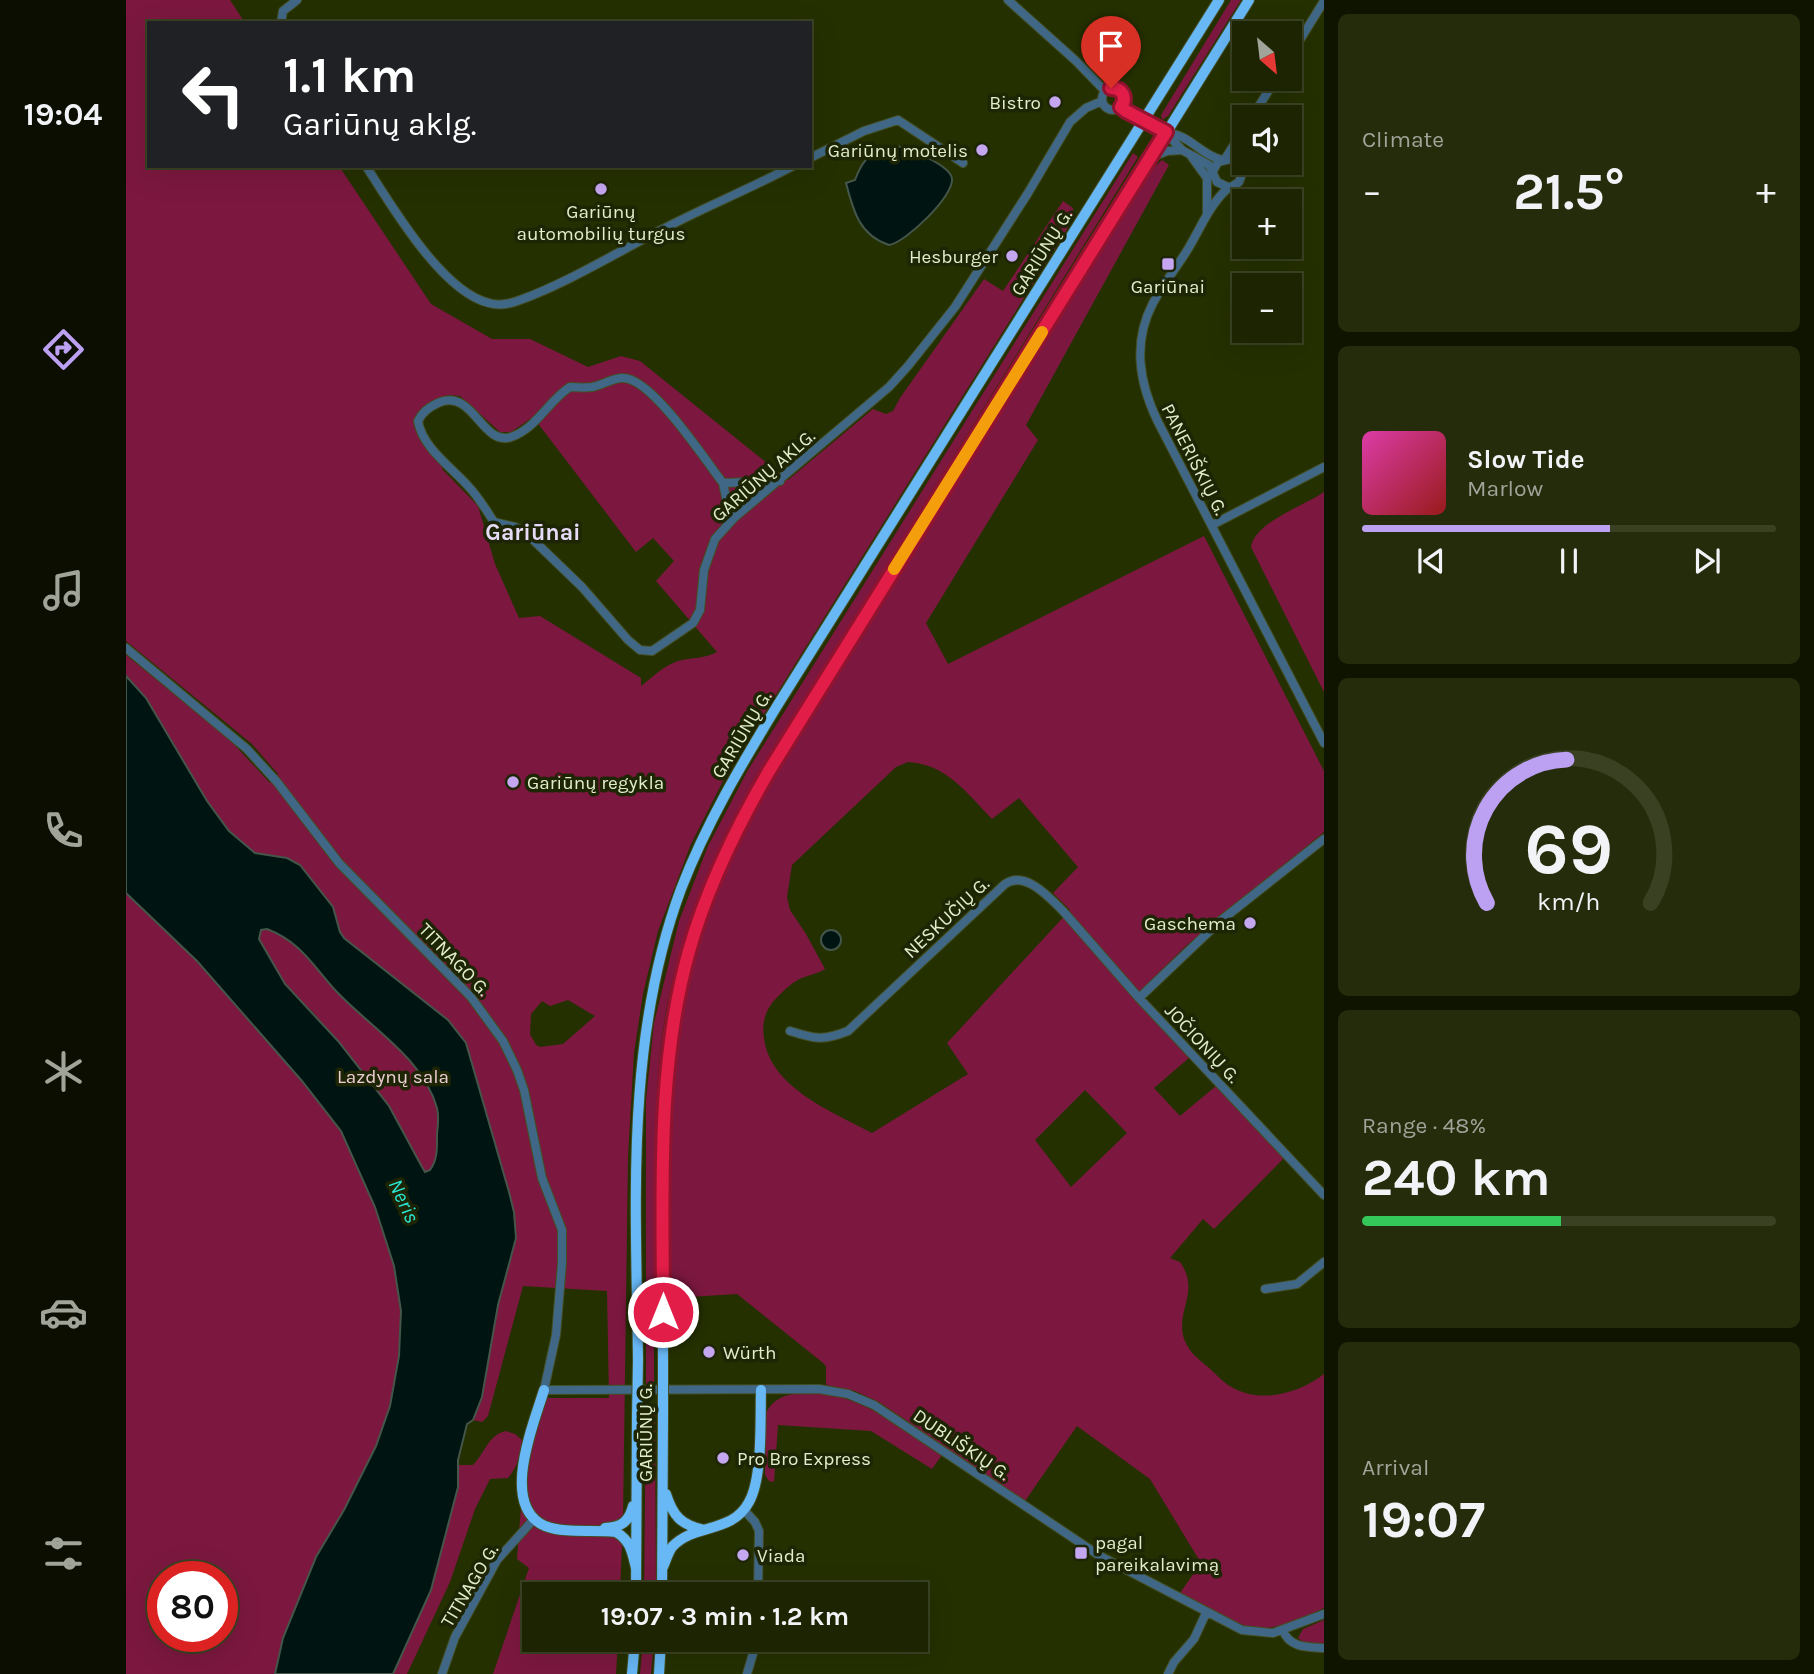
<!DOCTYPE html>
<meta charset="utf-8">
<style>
body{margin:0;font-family:Karla,sans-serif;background:#252c0b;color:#f1f3f6;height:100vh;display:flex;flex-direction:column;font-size:26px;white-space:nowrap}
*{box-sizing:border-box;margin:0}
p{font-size:23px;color:#a0a499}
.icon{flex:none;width:38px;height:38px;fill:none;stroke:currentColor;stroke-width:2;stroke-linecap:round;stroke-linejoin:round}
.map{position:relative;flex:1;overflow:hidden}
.details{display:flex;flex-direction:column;gap:14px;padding:14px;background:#0f1401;width:490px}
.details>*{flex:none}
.banner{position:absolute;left:21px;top:21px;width:665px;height:147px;border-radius:0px;box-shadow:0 7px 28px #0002,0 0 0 2px #3a4123;background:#202124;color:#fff;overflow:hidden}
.needle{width:46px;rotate:152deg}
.buttons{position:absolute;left:1106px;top:21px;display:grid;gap:14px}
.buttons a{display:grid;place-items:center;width:70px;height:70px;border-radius:0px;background:#1c2401;box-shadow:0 7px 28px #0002,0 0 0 2px #3a4123;font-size:35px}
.speed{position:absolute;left:21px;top:1561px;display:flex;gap:14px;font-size:35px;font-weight:700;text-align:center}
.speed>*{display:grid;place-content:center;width:91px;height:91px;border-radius:50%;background:#1c2401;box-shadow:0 7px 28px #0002,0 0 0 2px #3a4123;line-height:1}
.speed .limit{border:10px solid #d22;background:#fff;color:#111}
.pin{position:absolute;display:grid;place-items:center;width:60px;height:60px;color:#fff;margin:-72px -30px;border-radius:50% 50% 50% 0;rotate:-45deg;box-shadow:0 0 7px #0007}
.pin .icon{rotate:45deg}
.me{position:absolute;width:77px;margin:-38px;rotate:0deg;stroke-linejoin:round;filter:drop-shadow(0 0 5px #0008)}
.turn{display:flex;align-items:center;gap:24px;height:147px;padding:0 21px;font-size:32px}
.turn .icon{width:91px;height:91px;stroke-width:2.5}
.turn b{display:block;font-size:49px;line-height:60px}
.big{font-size:52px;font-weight:700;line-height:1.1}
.details .widget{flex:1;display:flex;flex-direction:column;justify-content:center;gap:10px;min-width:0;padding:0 24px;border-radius:10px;background:#252c0b}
.details .dial{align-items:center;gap:0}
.dial svg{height:182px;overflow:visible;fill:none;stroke:#3a4123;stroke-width:7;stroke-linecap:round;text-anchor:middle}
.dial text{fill:#f1f3f6;stroke:none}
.song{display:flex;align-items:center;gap:21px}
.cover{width:84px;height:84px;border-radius:10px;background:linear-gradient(135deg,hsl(320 70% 55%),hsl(0 70% 35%))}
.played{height:7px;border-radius:4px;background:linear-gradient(90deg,#bca0f2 60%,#3a4123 60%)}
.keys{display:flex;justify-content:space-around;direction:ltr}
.heat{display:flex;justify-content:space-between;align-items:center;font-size:38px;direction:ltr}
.charge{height:10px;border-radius:5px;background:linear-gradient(90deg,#34c759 48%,#3a4123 0)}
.trip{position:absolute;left:396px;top:1582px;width:406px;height:70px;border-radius:0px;background:#1c2401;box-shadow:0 7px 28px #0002,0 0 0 2px #3a4123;font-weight:700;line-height:70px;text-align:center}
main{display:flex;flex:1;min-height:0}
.dock{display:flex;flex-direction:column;width:126px;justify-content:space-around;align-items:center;background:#0b0e00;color:#a0a499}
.dock .icon{width:49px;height:49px}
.dock .current{color:#bca0f2}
.dock b{font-size:32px;color:#f1f3f6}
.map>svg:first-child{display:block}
.green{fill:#7c183f;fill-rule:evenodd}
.water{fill:#001411;stroke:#445549;stroke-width:2;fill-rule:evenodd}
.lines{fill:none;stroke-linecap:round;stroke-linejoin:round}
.minor-casing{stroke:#434e22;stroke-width:10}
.highway-casing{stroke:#434e22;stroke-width:12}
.minor{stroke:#406886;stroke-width:8}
.highway{stroke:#68b8f6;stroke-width:10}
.highway-bridge-casing{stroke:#434e22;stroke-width:12;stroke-linecap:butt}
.highway-bridge{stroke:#68b8f6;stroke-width:10}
.route-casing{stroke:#92132f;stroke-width:18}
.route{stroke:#e11d48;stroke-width:12}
.slow{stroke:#f59e0b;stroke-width:12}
.poi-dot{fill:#c5a6f0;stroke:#1d2505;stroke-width:2.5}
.labels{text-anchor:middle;stroke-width:7;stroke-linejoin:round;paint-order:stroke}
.poi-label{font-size:19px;fill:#e2edcd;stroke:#1d2505;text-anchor:start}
.street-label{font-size:19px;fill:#e2edcd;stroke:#1d2505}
.park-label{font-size:19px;fill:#edced4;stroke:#1d2505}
.water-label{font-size:21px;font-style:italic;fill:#29e7d2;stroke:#1d2505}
.quarter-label{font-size:23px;font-weight:bold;fill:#e7dcf8;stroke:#1d2505}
</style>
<main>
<nav class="dock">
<b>19:04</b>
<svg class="icon current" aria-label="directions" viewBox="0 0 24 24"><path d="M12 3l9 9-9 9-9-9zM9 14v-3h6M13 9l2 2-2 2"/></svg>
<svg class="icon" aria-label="music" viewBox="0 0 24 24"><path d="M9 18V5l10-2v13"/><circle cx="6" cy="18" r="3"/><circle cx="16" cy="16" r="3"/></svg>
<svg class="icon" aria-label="phone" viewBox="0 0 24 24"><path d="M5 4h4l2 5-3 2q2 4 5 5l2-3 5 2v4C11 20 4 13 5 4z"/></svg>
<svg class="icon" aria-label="climate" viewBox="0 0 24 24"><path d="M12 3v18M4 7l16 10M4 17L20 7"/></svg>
<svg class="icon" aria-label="car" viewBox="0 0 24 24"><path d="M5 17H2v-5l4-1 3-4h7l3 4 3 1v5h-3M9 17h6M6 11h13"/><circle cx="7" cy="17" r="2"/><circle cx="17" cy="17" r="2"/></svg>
<svg class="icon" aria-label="filters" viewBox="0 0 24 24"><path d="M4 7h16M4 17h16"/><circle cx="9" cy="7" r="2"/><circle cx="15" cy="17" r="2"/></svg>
</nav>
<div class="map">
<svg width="1198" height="1674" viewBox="0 0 1198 1674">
<rect width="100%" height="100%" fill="#253001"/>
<path class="green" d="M0 0H104L119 23H23V166H213L305 304 366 339H404L462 367 495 356 514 361 662 480 747 409 760 414 767 411 774 398 858 279 877 291 937 201 947 208 946 221 601 773 565 844 532 931 517 994 508 1053 502 1156 497 1518 494 1594H408V1640H492L490 1674H367L403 1568 391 1559 397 1482 416 1403 421 1398H483L481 1291 397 1286 362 1416 356 1422 347 1420 356 1397 372 1305 390 1238 388 1212 383 1192 340 1043 322 1020 218 938 214 932 211 921 103 831 81 801 20 698 0 676V655L103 739 144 783 152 774 126 744 0 641ZM323 395 334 396 374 432H385L407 417 510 552 527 538 548 561 530 581 591 652C579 659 566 657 552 661 537 666 527 677 515 686V678L414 616 393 618 369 564 352 506 316 469 317 467 288 427C291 406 305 401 323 395ZM442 1000 469 1016 437 1044 414 1047 410 1045 404 1034 405 1014 416 1001 424 1006Z
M1105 0H1115L1042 116 1036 120 1035 115Z
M1007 153 1012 157 635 770C593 842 559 919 542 1001 529 1067 529 1136 529 1203 528 1263 528 1323 528 1384H520V1100L528 1023 553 921 582 846 622 770Z
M1036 160 1043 165 900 425 912 440 800 623 822 664 1078 536 1198 771V832L1061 945 1008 997 1064 1057 1028 1088 1054 1116 1090 1086 1158 1158 1088 1229 1077 1219 1044 1258 1054 1262C1075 1292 1049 1310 1058 1339 1063 1352 1072 1359 1082 1367 1089 1373 1095 1380 1102 1385 1132 1405 1172 1394 1198 1374V1608C1178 1617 1157 1628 1135 1628 1111 1629 1075 1604 1054 1593L1075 1563 1024 1479 951 1426 899 1501 753 1402 729 1391 700 1385V1366L696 1362 611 1294 547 1298 545 1290C545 1184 538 1072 565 968 585 894 620 827 658 761L1024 171ZM782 762C820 764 841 793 866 819L893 798 952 867 927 893 944 910 821 1043 842 1074 746 1133C707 1112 644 1088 638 1038 636 1025 638 1014 646 1003 652 996 662 986 670 981 679 975 690 975 699 969L680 934 664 910 661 897 666 865 770 767ZM959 1090 1001 1133 945 1187 909 1140Z
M1198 492V692L1125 547C1129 522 1178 506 1198 492Z
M0 893 71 961 176 1081 215 1131 249 1207 268 1266 275 1311 273 1356 264 1406 250 1446 218 1510 190 1557 157 1638 149 1674H0ZM37 1577H96V1636H37Z
M141 929C175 942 187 966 211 992 239 1022 308 1070 312 1113 313 1120 311 1127 311 1134 311 1147 312 1159 304 1170L299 1172 296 1167 263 1106 186 1011C162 992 145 967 133 939L135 930Z
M695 1393C742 1400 778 1429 816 1455L806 1469 745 1431 652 1425 648 1482 643 1481 639 1475 640 1413C651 1391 673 1393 695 1393Z
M520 1411 529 1413 530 1594H518Z
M380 1431 389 1434 396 1440C394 1455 392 1466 382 1478L364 1479 349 1509 324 1582 281 1674H267L305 1590 332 1487V1465H347C359 1453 362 1435 380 1431Z
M1198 1620V1644L1177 1642 1172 1638 1177 1629Z
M517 1640H528L525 1674H514Z"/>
<path class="water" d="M771 146C783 149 825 165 826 179 828 196 779 243 763 245 733 235 727 210 720 183L729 180C737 158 747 148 771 146Z
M0 676 20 698 81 801 103 831 129 853 161 858 174 865 207 907 214 932 218 938 322 1020 340 1043 383 1192 388 1212 390 1238 372 1305 356 1397 347 1420 341 1424 332 1460V1487L305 1590 267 1674H149L157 1638 190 1557 218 1510 250 1446 264 1406 273 1356 275 1311 268 1266 249 1207 215 1131 176 1081 71 961 0 893ZM141 929C175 942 187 966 211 992 245 1028 297 1058 311 1108 313 1116 312 1126 311 1134 311 1147 312 1159 304 1170L299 1172 296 1167 263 1106 212 1041 159 984 133 939 135 930Z
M695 940a10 10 0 1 1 20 0a10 10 0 1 1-20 0Z"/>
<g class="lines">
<defs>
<path id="minor" d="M882 0 950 61 979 91
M155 23 157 11 171 0
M1164 56 1198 1
M976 99a11 11 0 1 1 22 0a11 11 0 1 1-22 0Z
M994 107 1017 122
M1126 117 1150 79
M1040 133 1056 150 1083 165 1091 182 1102 187
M1040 133C1064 134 1074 155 1096 160
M1065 156 1081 178V213
M1026 157 1041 151 1056 150
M684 158 738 131 772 120 837 163
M1099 159 1118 129
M1112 163 1115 135
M240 166C265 205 316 292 363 303 373 306 384 304 394 300 439 284 490 253 533 231 577 208 623 189 667 166
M1087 171 1092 162 1105 159 1112 163 1116 174 1113 182C1109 185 1104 187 1100 190 1083 206 1074 229 1062 249 1051 267 1037 284 1027 303 1006 343 1013 383 1032 422L1198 743
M654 481 597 483C579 460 526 378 497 378 486 378 477 385 466 387 459 388 451 387 444 387 423 400 411 428 385 437 356 447 347 387 312 403 303 407 296 412 292 421 296 447 325 467 342 486 352 496 360 510 368 522L389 527 400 533 456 587 502 640 514 650 526 651 567 623 574 610 578 570 589 539 608 518 763 387 782 366 829 307 902 193 944 122 960 108 976 101
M597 483 602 507 608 518
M1086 525 1198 467
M0 648 121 749 151 782 213 863 345 997 377 1041 391 1070 398 1090 416 1178 436 1230V1263L430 1335 418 1390 693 1389 722 1394 748 1405 974 1556 1116 1630 1147 1633 1198 1614
M1013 998 1093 922 1198 839
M664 1031C689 1039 697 1041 722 1031L879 884C899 870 923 897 937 911L1013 998 1198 1195
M1139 1289 1171 1284 1198 1262
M618 1510 629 1522 633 1531 632 1594
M1157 1630C1163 1648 1182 1647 1198 1648
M316 1674 329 1637 371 1560 409 1518
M621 1674 631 1640
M1042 1674 1048 1662 1068 1639 1080 1613"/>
<path id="highway" d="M1017 122 1040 133
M512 1360C510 1202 499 1040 555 889 580 824 615 765 651 706L1093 0
M537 1363C537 1229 526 1080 564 950 582 886 610 828 643 771L1123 0
M418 1390C408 1423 373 1506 419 1526 440 1534 468 1529 490 1532 505 1541 506 1552 510 1568
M540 1494C547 1516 555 1525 578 1530
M479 1528C495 1527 503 1522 507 1506
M537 1567C540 1560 542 1553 546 1547 568 1523 606 1534 623 1502 637 1477 634 1419 635 1390
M510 1594 511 1416
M536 1594 537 1418
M506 1674 509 1640
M533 1674 535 1640"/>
</defs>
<use href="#minor" class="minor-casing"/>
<use href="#highway" class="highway-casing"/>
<use href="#minor" class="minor"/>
<use href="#highway" class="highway"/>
<defs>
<path id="highway-bridge" d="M511 1416 512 1360
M537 1418V1363"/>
</defs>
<use href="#highway-bridge" class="highway-bridge-casing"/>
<use href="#highway-bridge" class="highway-bridge"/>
</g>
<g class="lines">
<defs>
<path id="route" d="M537 1312C537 1192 530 1068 563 951 581 887 610 828 643 771L1040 132 1000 111 995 107C1001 98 997 88 985 88"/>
</defs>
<use href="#route" class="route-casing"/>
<use href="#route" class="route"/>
<path class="slow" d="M768 569 916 332"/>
</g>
<g class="poi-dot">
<circle cx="929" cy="102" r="7"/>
<circle cx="856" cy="150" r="7"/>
<circle cx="475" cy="189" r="7"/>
<circle cx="886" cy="256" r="7"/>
<rect x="1035" y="257" width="14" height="14" rx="3.5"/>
<circle cx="387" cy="782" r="7"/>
<circle cx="1124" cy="923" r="7"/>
<circle cx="583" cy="1352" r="7"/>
<circle cx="597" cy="1458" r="7"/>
<rect x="948" y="1546" width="14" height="14" rx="3.5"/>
<circle cx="617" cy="1555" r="7"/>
</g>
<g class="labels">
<g class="poi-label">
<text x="915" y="109" text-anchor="end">Bistro</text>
<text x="842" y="157" text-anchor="end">Gariūnų motelis</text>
<text x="475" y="218" text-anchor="middle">Gariūnų<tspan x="475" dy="22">automobilių turgus</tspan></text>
<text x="872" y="263" text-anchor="end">Hesburger</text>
<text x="1042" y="293" text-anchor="middle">Gariūnai</text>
<text x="401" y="789">Gariūnų regykla</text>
<text x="1110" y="930" text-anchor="end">Gaschema</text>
<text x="597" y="1359">Würth</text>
<text x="611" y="1465">Pro Bro Express</text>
<text x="969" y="1549">pagal<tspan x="969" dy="22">pareikalavimą</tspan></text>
<text x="631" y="1562">Viada</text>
</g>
<g class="street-label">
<text transform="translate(915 252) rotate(-58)" y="7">GARIŪNŲ G.</text>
<text transform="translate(1069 459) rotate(63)" y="7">PANERIŠKIŲ G.</text>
<text transform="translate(637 475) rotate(-41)" y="7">GARIŪNŲ AKLG.</text>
<text transform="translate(615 734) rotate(-59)" y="7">GARIŪNŲ G.</text>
<text transform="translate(820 917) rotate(-43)" y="7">NESKUČIŲ G.</text>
<text transform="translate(329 959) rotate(46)" y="7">TITNAGO G.</text>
<text transform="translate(1077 1043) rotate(47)" y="7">JOČIONIŲ G.</text>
<text transform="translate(519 1433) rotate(-90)" y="7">GARIŪNŲ G.</text>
<text transform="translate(836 1444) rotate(34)" y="7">DUBLIŠKIŲ G.</text>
<text transform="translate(343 1585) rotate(-59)" y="7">TITNAGO G.</text>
</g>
<g class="park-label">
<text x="267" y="1083">Lazdynų sala</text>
</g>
<g class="water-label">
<text transform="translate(278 1201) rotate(65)" y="7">Neris</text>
</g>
<g class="quarter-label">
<text x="407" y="540">Gariūnai</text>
</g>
</g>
</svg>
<div class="buttons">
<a><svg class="needle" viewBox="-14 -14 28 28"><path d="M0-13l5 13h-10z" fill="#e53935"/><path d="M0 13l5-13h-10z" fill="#a0a499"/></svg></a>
<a><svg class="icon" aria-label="sound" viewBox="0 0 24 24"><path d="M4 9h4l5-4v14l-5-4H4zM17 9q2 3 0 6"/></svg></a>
<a>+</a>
<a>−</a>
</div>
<div class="speed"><div class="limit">80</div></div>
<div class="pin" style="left:985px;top:88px;background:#d93025"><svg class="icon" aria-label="arrive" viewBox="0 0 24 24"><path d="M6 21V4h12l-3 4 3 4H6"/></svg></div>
<svg class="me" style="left:537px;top:1312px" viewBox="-20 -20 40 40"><circle r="17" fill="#e11d48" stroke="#fff" stroke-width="3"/><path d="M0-11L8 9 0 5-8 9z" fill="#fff"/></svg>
<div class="trip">19:07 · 3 min · 1.2 km</div>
<div class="banner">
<div class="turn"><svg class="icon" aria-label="left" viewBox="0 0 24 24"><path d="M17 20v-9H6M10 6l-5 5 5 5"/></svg><div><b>1.1 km</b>Gariūnų aklg.</div></div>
</div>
</div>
<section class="details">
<div class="widget"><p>Climate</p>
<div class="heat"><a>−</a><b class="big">21.5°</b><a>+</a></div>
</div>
<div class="widget">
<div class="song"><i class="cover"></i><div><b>Slow Tide</b><p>Marlow</p></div></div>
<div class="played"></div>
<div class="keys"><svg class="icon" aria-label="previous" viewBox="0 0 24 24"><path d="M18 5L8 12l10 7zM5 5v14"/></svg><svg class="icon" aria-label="pause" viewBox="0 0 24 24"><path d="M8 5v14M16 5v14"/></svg><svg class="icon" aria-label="next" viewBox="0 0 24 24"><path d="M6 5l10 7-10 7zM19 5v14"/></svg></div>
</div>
<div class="widget dial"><svg viewBox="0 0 100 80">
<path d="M14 69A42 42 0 1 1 86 69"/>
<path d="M14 69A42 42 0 0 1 49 6" stroke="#bca0f2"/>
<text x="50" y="56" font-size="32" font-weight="700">69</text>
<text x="50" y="72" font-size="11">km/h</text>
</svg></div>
<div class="widget"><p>Range · 48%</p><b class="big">240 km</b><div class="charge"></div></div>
<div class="widget"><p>Arrival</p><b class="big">19:07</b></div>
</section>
</main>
